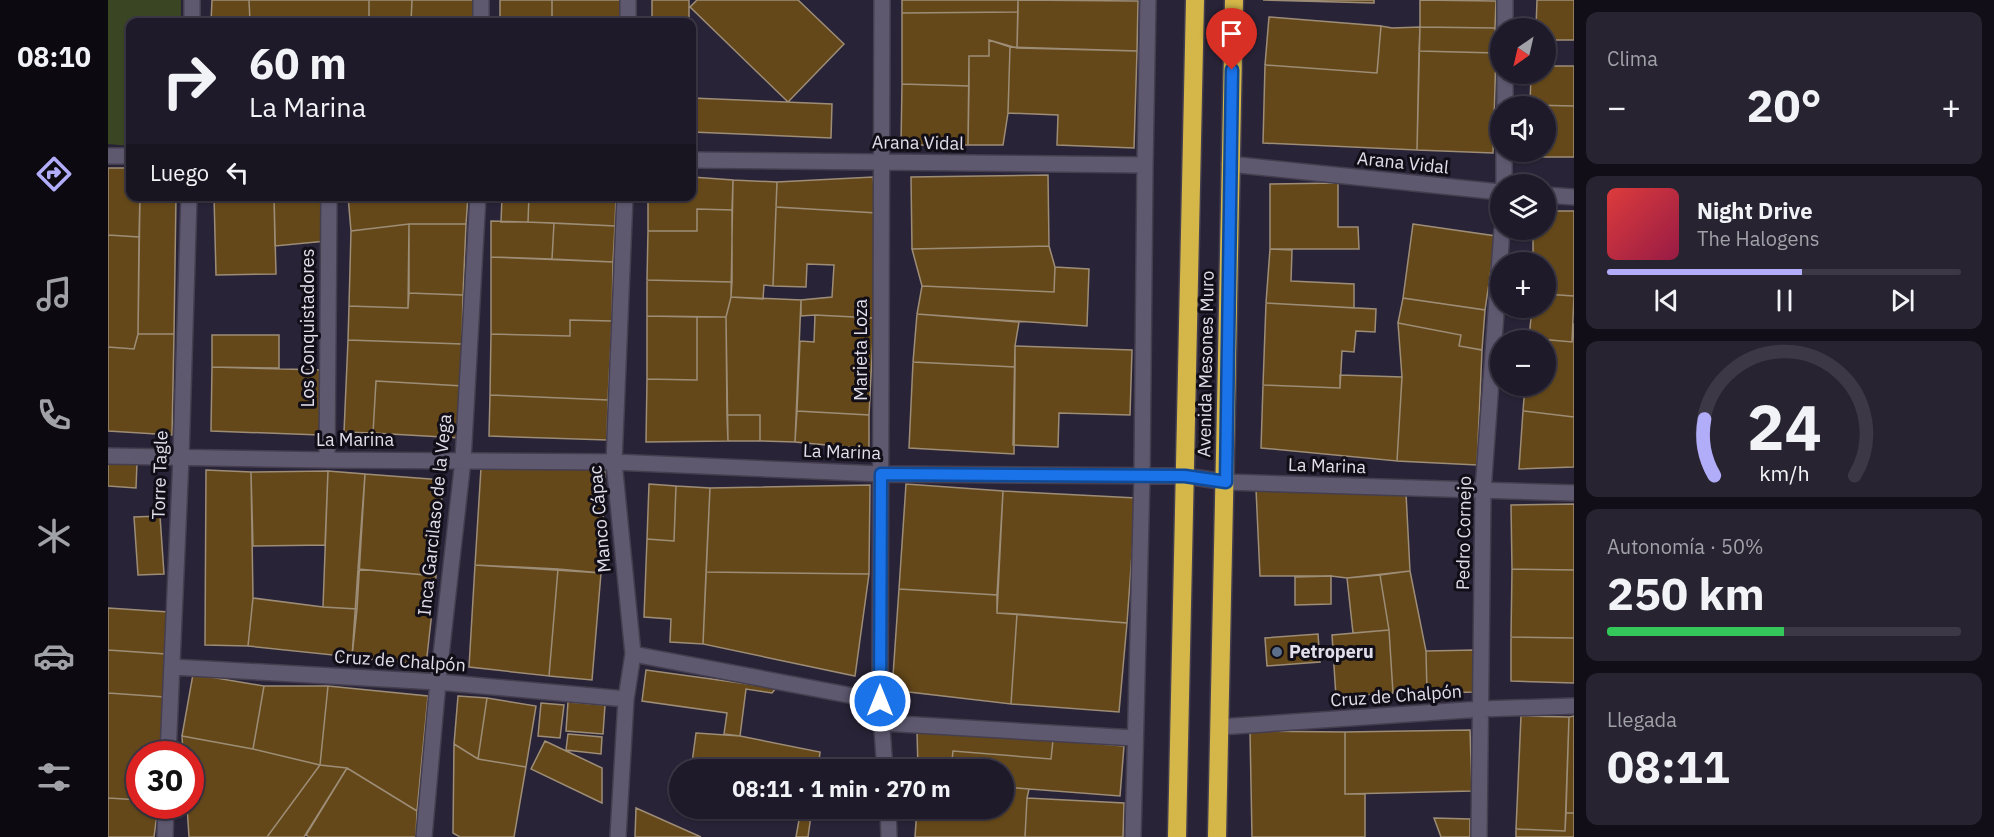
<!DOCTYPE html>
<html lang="es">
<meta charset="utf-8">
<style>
body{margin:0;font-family:"IBM Plex Sans",sans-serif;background:#272331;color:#f1f3f6;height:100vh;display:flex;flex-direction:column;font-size:22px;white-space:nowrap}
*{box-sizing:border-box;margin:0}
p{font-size:20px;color:#a1a1a8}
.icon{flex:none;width:33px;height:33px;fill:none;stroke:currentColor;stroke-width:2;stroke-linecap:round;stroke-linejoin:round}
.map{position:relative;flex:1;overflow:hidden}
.side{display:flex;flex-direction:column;gap:12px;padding:12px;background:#110e17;width:420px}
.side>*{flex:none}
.banner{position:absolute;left:18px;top:18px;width:570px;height:183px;border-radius:12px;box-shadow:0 2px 4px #0004,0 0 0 2px #3c3846;background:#1f1a29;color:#f1f3f6;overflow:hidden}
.needle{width:39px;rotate:214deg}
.tools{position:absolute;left:1382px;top:18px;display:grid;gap:12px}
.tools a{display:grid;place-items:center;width:66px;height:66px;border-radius:50%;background:#1f1a29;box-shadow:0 2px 4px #0004,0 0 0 2px #3c3846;font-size:30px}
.speed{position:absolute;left:18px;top:741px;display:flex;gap:12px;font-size:30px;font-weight:700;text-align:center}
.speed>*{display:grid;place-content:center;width:78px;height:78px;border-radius:50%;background:#1f1a29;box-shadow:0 2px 4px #0004,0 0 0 2px #3c3846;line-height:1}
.speed .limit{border:9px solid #d22;background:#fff;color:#111}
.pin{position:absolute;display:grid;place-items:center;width:51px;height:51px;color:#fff;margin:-62px -26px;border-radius:50% 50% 50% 0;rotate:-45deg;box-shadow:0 0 6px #0007}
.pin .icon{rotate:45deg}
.me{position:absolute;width:66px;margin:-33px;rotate:0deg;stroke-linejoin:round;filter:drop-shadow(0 0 4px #0008)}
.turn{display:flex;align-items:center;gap:21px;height:126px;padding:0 24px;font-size:27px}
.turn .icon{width:78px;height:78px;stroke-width:2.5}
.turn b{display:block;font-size:42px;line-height:51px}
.then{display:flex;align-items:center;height:57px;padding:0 24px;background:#0003;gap:12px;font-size:22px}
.big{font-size:45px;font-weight:800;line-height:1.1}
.side .card{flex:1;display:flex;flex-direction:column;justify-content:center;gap:9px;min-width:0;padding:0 21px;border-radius:12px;background:#272331}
.side .dial{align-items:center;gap:0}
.dial svg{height:156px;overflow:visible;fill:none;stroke:#3c3846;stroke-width:7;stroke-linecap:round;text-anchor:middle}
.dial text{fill:#f1f3f6;stroke:none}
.song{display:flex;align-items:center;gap:18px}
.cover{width:72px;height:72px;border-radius:9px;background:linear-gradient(135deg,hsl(0 70% 55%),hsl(340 70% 35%))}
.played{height:6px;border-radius:3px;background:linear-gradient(90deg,#b2adf9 55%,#3c3846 55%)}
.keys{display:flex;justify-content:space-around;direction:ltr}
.heat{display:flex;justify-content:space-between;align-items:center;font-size:33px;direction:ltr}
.charge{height:9px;border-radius:4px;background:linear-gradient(90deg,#34c759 50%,#3c3846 0)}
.trip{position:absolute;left:561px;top:759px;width:345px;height:60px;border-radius:30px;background:#1f1a29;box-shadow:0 2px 4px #0004,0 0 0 2px #3c3846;font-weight:800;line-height:60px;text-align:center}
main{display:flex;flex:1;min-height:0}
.tab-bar{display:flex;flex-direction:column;width:108px;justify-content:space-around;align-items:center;background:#0c0a10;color:#a1a1a8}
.tab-bar .icon{width:42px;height:42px}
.tab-bar .selected{color:#b2adf9}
.tab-bar b{font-size:27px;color:#f1f3f6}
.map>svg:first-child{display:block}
.green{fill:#394523}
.building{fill:#644819;stroke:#9d8d77;stroke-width:1.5}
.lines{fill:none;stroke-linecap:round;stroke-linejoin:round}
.street-casing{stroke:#443e4f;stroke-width:18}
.highway-casing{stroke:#443e4f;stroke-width:21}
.street{stroke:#5f5970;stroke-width:15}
.highway{stroke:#d4b748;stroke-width:18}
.route-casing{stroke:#114b97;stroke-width:15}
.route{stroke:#1a73e8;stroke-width:10}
.service-dot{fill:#5c6f8a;stroke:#110e17;stroke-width:2}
.labels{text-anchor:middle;stroke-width:6;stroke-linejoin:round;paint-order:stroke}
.street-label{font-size:18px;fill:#e1deeb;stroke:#110e17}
.poi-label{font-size:18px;font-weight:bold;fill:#e1deeb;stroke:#110e17;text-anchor:start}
</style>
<main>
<nav class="tab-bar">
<b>08:10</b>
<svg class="icon selected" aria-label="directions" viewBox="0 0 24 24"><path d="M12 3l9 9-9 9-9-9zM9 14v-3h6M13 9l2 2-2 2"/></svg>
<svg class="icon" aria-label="music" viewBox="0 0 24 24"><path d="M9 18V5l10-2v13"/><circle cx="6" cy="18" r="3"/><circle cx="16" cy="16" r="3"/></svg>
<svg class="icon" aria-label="phone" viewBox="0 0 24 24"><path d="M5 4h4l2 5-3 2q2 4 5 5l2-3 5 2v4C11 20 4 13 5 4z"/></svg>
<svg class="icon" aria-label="climate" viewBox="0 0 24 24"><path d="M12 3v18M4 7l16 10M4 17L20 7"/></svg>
<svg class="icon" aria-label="car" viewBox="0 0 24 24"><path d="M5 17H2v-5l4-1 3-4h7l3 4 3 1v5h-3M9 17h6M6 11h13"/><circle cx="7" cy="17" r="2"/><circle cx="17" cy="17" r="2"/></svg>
<svg class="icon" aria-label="filters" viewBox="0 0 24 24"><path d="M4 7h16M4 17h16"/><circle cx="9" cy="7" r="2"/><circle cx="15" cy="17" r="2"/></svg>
</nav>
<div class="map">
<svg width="1466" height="837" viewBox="0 0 1466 837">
<rect width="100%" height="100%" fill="#292337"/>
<path class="green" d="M0 0H73V22H22V146L0 144Z"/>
<path class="building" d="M104 0H141L142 22H103Z
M141 0H261V22H142Z
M261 0H304L303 22H261Z
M304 0H369L368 22H303Z
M392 0H444V22H392Z
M444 0H514V22H444Z
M544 0H581V22H544Z
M589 0H690L736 44 680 102 582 7Z
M794 0H910V12L794 13Z
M910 0 1030 1 1029 51 909 48Z
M1155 0H1266V3Z
M1312 0 1388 1 1387 28 1312 27Z
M1429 0H1466V40H1437V28H1428Z
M910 12 909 48 881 40V56H861V86L794 84V13Z
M1161 17 1273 26 1269 73 1157 65Z
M1273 26 1284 28 1312 27 1309 150 1155 143 1157 65 1269 73Z
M1312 27 1387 28 1388 53 1311 51Z
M881 40 902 47 900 113 895 145H860L861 56H881Z
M902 47 1029 51 1026 148 949 145 950 115 900 113Z
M1311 51 1388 53 1385 153 1309 150Z
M1437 66H1466V106L1422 105 1423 74H1437Z
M794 84 861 86 860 145H793Z
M584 98 724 104 723 138 584 132Z
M1422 105 1466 106V157H1421V152H1437V106Z
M0 168H22V196H32L31 237 0 235Z
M940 175 941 246 804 249 803 177Z
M584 177 625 180 624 210 589 209V231H540V196H584Z
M765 177 769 213 668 207 669 182Z
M625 180 669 182 665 286 656 285 655 299 623 297Z
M1230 183V227H1250L1251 249H1162V184Z
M32 196H68L66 334H30Z
M106 196H166L168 274 108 275Z
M166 196H215L218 241 167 246Z
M240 196H360L358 224H301L243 231Z
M394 196H421L420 222H393Z
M421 196H508L507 226 420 222Z
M668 207 769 213 766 318 707 315 693 316V300L724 297 726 265 699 264 698 287 665 286Z
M589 209 624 210V282L539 280 540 231H589Z
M1437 211H1466V296L1437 294V262H1425V230H1437Z
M383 221 446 223 444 259 383 257Z
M446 223 507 226 505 262 444 259Z
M301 224 300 308 241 306 243 231Z
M301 224H358L355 295 301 293Z
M1305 224 1388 236 1377 310 1295 298Z
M0 235 31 237 30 334 26 349 0 347Z
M941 246 947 267 946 292 814 286 804 249Z
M1162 249 1184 250 1183 281 1246 284V308L1158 303Z
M383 257 505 262 504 321 462 320V336L383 334Z
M947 267 981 269 979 326 809 314 814 286 946 292Z
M539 280 624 282 623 297 618 317 539 316Z
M301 293 355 295 354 344 240 340 241 306 300 308Z
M1437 294 1466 296 1464 342 1421 338 1424 308H1437Z
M623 297 693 300 687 442 652 441V415H619L618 317Z
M1295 298 1377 310 1374 350 1351 346 1353 335 1290 323Z
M1158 303 1268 309 1267 332 1248 331 1246 352 1234 351 1232 388 1155 385Z
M809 314 911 322 907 346V367L805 362Z
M707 315 766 318 761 415 689 411 692 341 706 342Z
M539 316 589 317V380L539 379Z
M589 317H618L620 441 538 442 539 379 589 380Z
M462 320 504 321 500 400 382 395 383 334 462 336Z
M1290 323 1353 335 1351 346 1374 350 1369 465 1289 461 1294 377Z
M1466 323V417L1415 411 1417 386H1437V340H1421V338L1464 342Z
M30 334H66L64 435 0 431V347L26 349Z
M104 335H171V368L104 367Z
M240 340 354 344 355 386 268 381 265 433 236 432Z
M907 346 1024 350 1022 415 951 413 950 447 905 445Z
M805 362 907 367 906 454 801 448Z
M104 367 214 370 212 435 103 431Z
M1232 375 1294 377 1289 461 1153 448 1155 385 1232 388Z
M268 381 355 386 352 438 265 433Z
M382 395 500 400 499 440 381 436Z
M689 411 761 415V449L687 442Z
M1415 411 1466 417V467L1411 469Z
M619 415H652V441H620Z
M0 461 29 463 28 488 0 486Z
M373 468H497L493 573 367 565Z
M98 470 143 472 145 598 140 646 97 645Z
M220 471 217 545 145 546 143 472Z
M220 471 257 474 249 609 215 607Z
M257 474 335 480 328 576 250 569Z
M541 484 568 486 566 541 539 539Z
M798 484 895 491 889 595 791 589Z
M762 485 761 574 598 572 602 488Z
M568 486 602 488 595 644 562 642 563 619 536 617 539 539 566 541Z
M1148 489 1298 493 1302 571 1239 578 1223 576H1152Z
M895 491 1028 498 1019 623 889 613Z
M1466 504V570L1404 569 1403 505Z
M52 516 56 574 30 575 26 517Z
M367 565 450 569 441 676 361 667Z
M250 569 328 576 318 665 244 657Z
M450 569 493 573 484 680 441 676Z
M1404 569 1466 570V638L1403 637Z
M1302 571 1318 651 1319 693H1285L1281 630 1272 575Z
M598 572 761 574 747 676 595 644Z
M1272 575 1281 630 1245 633 1239 578Z
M1223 576V604L1187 605V577Z
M791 589 889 595V613L909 614 903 704 784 690Z
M145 598 215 607 249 609 244 657 140 646Z
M0 608 61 612 58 654 0 650Z
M909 614 1019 623 1011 712 903 704Z
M1281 630 1285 693 1228 697 1224 635Z
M1210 634 1212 662 1159 666 1157 638Z
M1403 637 1466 638V683L1403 681Z
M0 650 58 654 57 697 0 693Z
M1367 650 1368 692 1319 693 1318 651Z
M538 670 668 688 664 693 638 689 632 736 616 734 619 713 534 701Z
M85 674 156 686 145 749 74 736Z
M156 686H220L212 765 145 749Z
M220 686 320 696 309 811 239 768 212 765Z
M0 693 57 697 53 754H32V800L0 798Z
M350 696 379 698 370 759 346 744Z
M379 698 428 706 418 767 370 759Z
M460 702 497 705 495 734 458 731Z
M433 703 456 705 452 738 430 736Z
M1413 716 1461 717 1457 831 1408 829Z
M1466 716V813H1458L1461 717Z
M1362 730 1364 791 1237 794V732Z
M809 731 945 740 943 759 845 751 843 770H810Z
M1142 731 1237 732V794H1257V837H1144Z
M588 733 632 736 712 752 710 770H583Z
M460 734 494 737 493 754 458 750Z
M74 736 145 749 212 765 159 837H81L79 806H82V754H75Z
M945 740 1016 746 1012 796 896 787V770H843L845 751 943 759Z
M437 741 494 768V803L423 769Z
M346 744 370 759 418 767 406 837H352L345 833Z
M212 765 239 768 196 837H159Z
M239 768 309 811 308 837H201L198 835Z
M896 787 921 789 919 798 917 837H807L809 808H896Z
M0 798 32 800V806H50L46 837H0Z
M919 798 1016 803 1015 837H917Z
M528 808 593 837H527Z
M615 808H704L700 837H688L691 820Z
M1458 813H1466V837H1408V829L1457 831Z
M1326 818 1362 819V837H1333Z"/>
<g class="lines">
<defs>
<path id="street" d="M774 0 772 701 777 770
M84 22V0
M373 22V0
M520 22V0
M1397 28V0
M1397 106V74
M0 156H22
M584 160 1037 165
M1121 164 1392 192
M1396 184V152
M1437 195 1466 197
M0 456 219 460 506 462 773 474 1077 476 1118 482 1466 493
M219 460 221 196
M525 654 772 701
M64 667 330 682 518 699
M775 723 1027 738
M1112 727 1374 709 1466 706
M60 754 73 457 81 196
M780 808 781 837
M57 837 58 806
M316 837 330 682 355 460 370 196
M510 837 518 699 525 654 506 462 517 196
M1025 837 1034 476 1037 165 1040 0
M1371 837 1375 491 1394 230"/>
<path id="highway" d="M1069 837 1087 0
M1109 837C1117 558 1119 279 1126 0"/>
</defs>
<use href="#street" class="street-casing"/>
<use href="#highway" class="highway-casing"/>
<use href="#street" class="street"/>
<use href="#highway" class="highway"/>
</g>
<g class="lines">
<defs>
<path id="route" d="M772 701 773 474 1077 476 1118 482 1124 70"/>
</defs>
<use href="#route" class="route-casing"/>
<use href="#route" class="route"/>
</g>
<circle class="service-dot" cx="1169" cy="652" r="6"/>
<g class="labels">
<g class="street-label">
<text transform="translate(810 143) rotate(1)" y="6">Arana Vidal</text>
<text transform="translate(1295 163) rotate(6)" y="6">Arana Vidal</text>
<text transform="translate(200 328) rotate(-90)" y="6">Los Conquistadores</text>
<text transform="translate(753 350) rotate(-90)" y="6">Marieta Loza</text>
<text transform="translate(1098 364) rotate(-89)" y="6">Avenida Mesones Muro</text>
<text x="247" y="446">La Marina</text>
<text transform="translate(734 452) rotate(2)" y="6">La Marina</text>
<text transform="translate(1219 466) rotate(2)" y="6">La Marina</text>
<text transform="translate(52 475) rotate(-88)" y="6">Torre Tagle</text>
<text transform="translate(327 515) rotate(-84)" y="6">Inca Garcilaso de la Vega</text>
<text transform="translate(492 519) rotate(-95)" y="6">Manco Cápac</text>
<text transform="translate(1356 533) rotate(-89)" y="6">Pedro Cornejo</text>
<text transform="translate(292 661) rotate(4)" y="6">Cruz de Chalpón</text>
<text transform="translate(1288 696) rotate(-4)" y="6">Cruz de Chalpón</text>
</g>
<g class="poi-label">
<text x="1181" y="658">Petroperu</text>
</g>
</g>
</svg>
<div class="tools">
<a><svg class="needle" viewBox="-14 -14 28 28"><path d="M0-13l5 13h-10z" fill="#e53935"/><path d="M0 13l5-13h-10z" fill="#a1a1a8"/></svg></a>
<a><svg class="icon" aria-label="sound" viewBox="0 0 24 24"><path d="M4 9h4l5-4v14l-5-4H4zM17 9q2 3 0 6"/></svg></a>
<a><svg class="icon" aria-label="layers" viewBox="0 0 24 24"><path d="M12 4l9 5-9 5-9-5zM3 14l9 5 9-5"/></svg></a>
<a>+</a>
<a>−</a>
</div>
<div class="speed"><div class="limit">30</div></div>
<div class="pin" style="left:1124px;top:70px;background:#d93025"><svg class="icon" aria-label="arrive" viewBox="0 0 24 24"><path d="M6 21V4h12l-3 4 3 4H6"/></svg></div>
<svg class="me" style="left:772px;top:701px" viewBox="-20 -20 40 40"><circle r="17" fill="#1a73e8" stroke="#fff" stroke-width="3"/><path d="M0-11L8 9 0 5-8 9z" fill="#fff"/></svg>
<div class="trip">08:11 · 1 min · 270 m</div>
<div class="banner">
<div class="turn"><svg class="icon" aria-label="right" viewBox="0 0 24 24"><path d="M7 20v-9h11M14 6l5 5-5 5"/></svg><div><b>60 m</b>La Marina</div></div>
<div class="then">Luego<svg class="icon" aria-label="left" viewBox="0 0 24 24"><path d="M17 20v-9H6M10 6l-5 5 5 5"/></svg></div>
</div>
</div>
<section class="side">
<div class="card"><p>Clima</p>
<div class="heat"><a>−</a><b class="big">20°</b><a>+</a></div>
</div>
<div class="card">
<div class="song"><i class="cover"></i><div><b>Night Drive</b><p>The Halogens</p></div></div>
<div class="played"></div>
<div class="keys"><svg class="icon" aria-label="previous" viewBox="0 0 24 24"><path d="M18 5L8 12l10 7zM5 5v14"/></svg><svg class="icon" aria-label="pause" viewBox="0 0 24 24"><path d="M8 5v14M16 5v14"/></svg><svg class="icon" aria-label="next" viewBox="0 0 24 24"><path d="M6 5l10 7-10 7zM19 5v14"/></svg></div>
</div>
<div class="card dial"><svg viewBox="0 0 100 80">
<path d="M14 69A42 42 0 1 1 86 69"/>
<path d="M14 69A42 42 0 0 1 9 40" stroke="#b2adf9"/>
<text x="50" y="56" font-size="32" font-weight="700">24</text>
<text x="50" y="72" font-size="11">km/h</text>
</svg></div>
<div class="card"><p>Autonomía · 50%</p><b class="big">250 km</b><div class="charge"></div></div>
<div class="card"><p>Llegada</p><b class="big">08:11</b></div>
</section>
</main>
